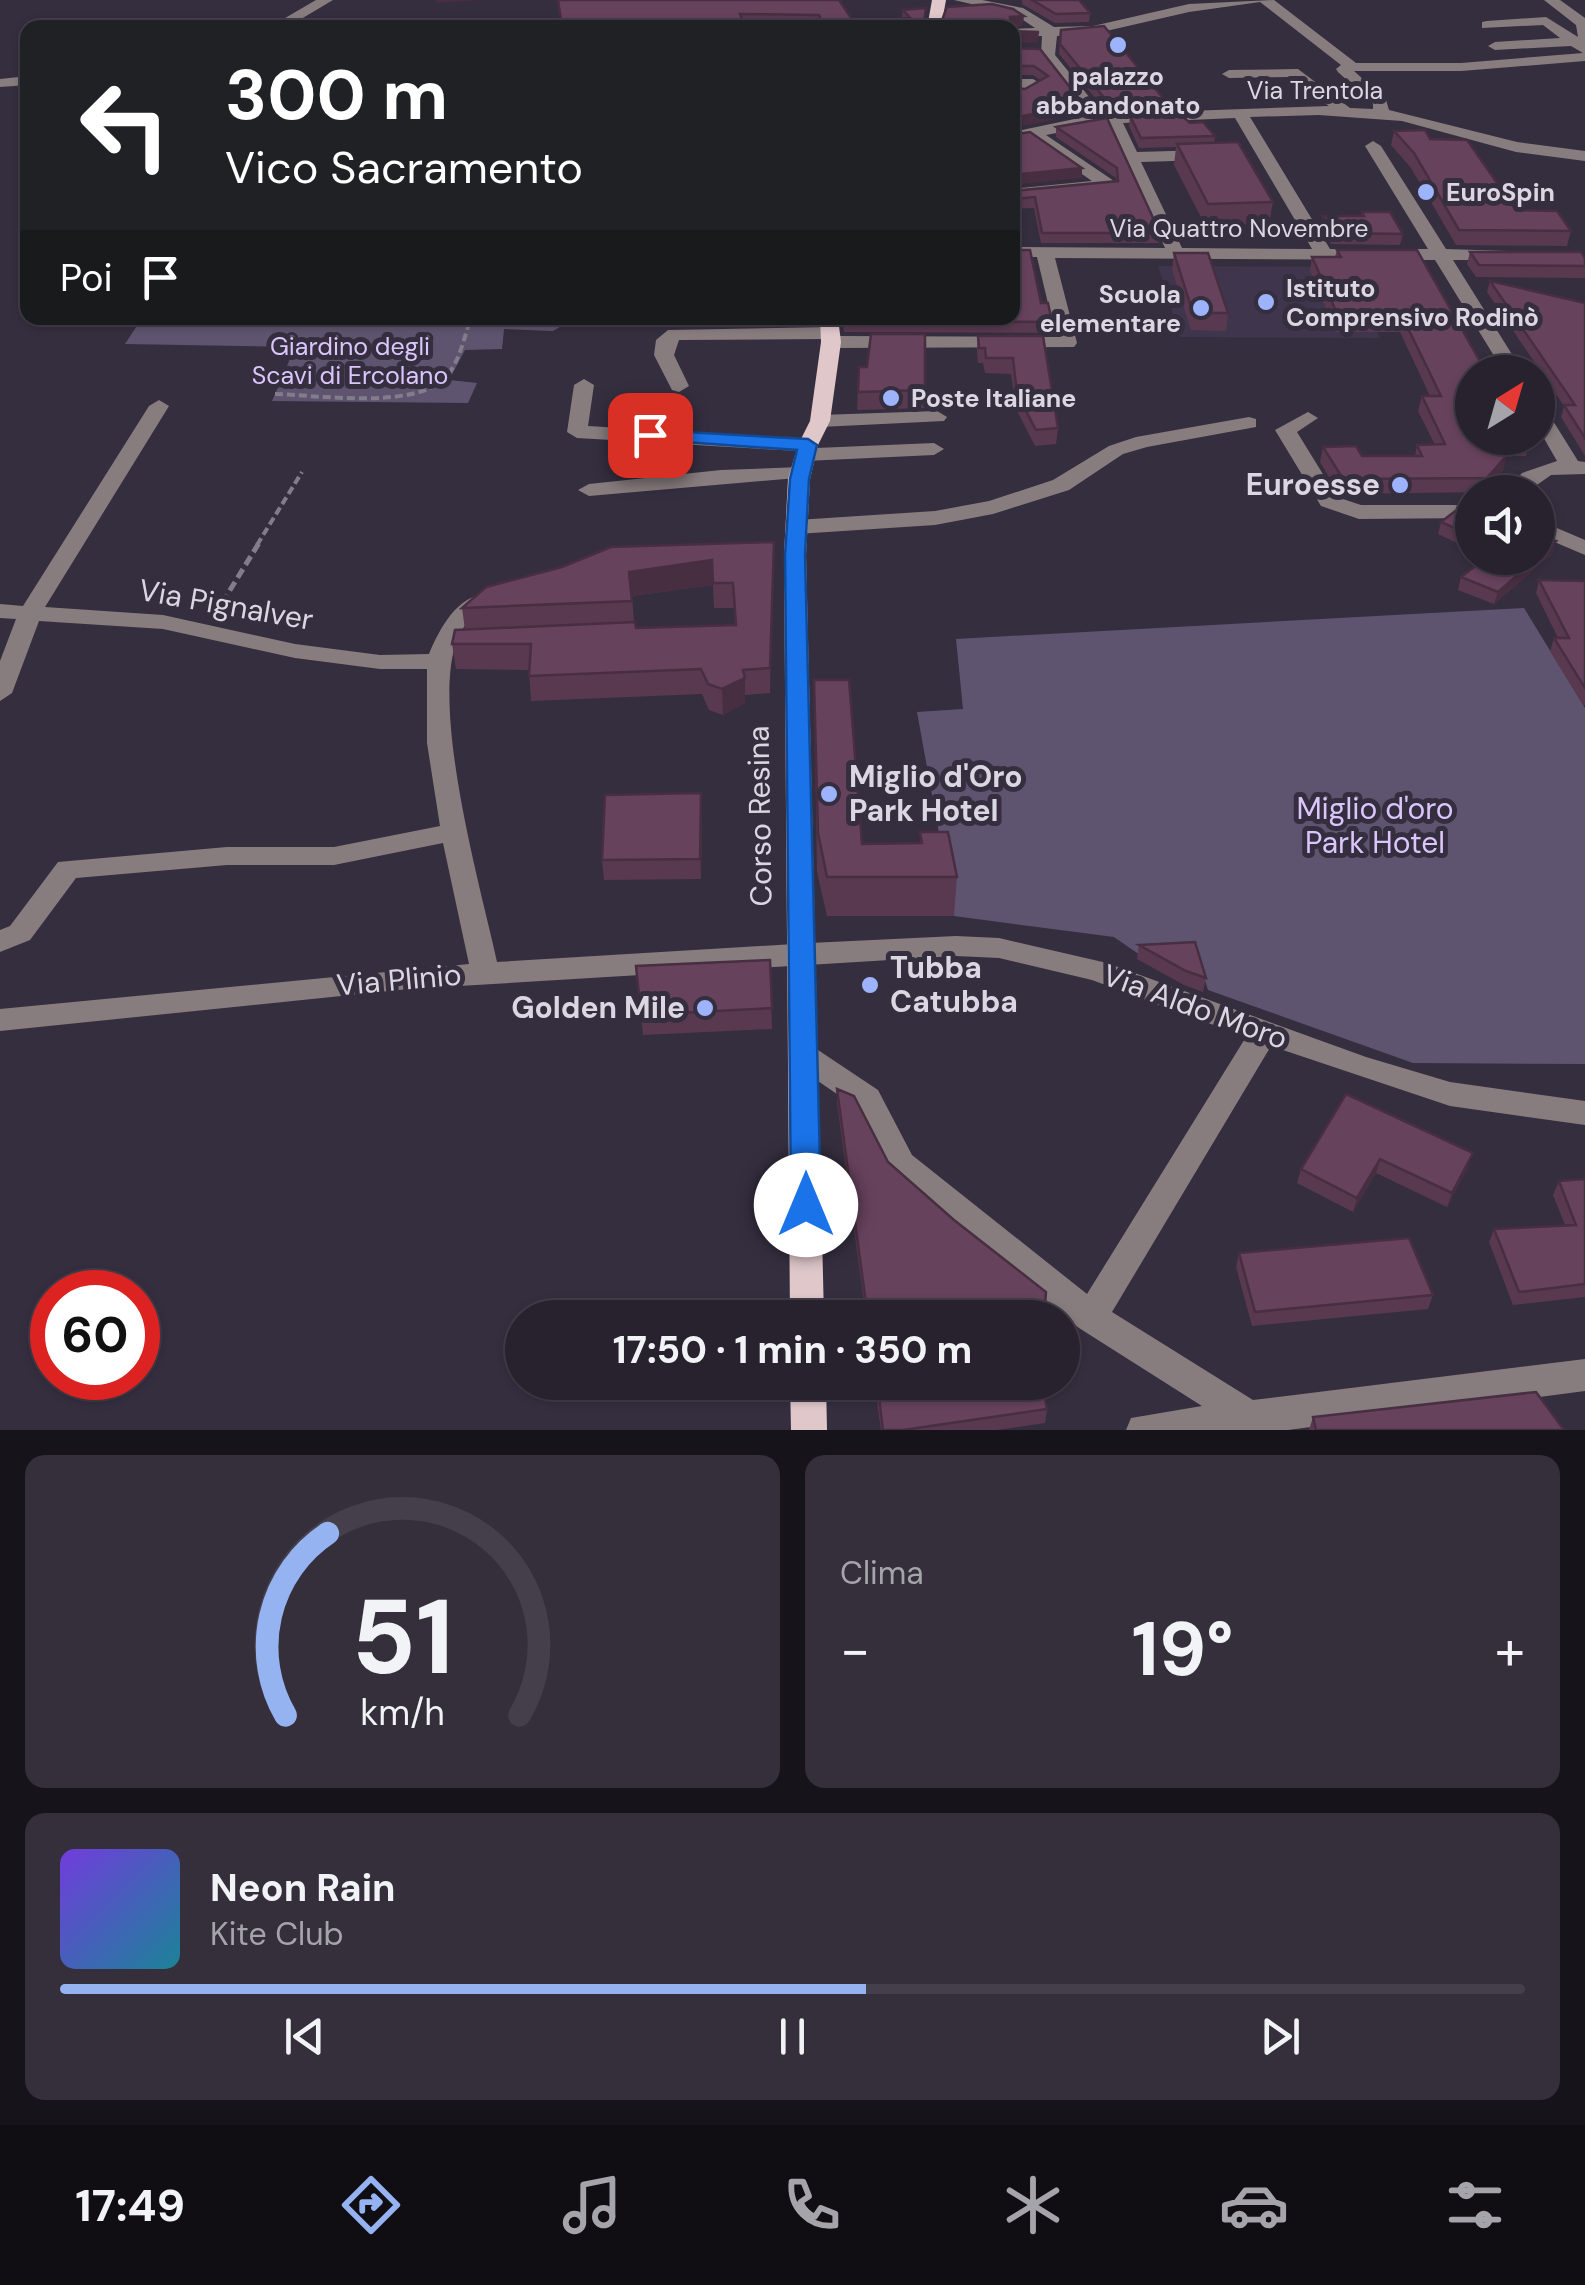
<!DOCTYPE html>
<html lang="it">
<meta charset="utf-8">
<style>
body{margin:0;font-family:"DM Sans",sans-serif;background:#342f3b;color:#f1f3f6;height:100vh;display:flex;flex-direction:column;font-size:38px;white-space:nowrap}
*{box-sizing:border-box;margin:0}
p{font-size:32px;color:#a5a4aa}
.icon{flex:none;width:55px;height:55px;fill:none;stroke:currentColor;stroke-width:2;stroke-linecap:round;stroke-linejoin:round}
.map{position:relative;height:1430px;overflow:hidden}
.panel{display:flex;flex-direction:column;gap:25px;padding:25px;background:#16131a;flex:1}
.panel>*{flex:none}
.top-card{position:absolute;left:20px;top:20px;width:1000px;height:305px;border-radius:20px;box-shadow:0 2px 8px #0004,0 0 0 2px #443f4b;background:#202124;color:#fff;overflow:hidden}
.needle{width:65px;rotate:37deg}
.fabs{position:absolute;left:1455px;top:355px;display:grid;gap:20px}
.fabs a{display:grid;place-items:center;width:100px;height:100px;border-radius:50%;background:#28222f;box-shadow:0 2px 8px #0004,0 0 0 2px #443f4b;font-size:50px}
.speed{position:absolute;left:30px;top:1270px;display:flex;gap:20px;font-size:50px;font-weight:700;text-align:center}
.speed>*{display:grid;place-content:center;width:130px;height:130px;border-radius:50%;background:#28222f;box-shadow:0 2px 8px #0004,0 0 0 2px #443f4b;line-height:1}
.speed .limit{border:15px solid #d22;background:#fff;color:#111}
.pin{position:absolute;display:grid;place-items:center;width:85px;height:85px;color:#fff;margin:-42px;border-radius:20px;box-shadow:0 5px 15px #0006}
.me{position:absolute;width:110px;margin:-55px;rotate:0deg;stroke-linejoin:round;filter:drop-shadow(0 0 8px #0008)}
.turn{display:flex;align-items:center;gap:35px;height:210px;padding:0 40px;font-size:45px}
.turn .icon{width:130px;height:130px;stroke-width:2.5}
.turn b{display:block;font-size:70px;line-height:85px}
.then{display:flex;align-items:center;height:95px;padding:0 40px;background:#0003;gap:20px;font-size:38px}
.big{font-size:75px;font-weight:700;line-height:1.1}
.panel .widget{flex:1;display:flex;flex-direction:column;justify-content:center;gap:15px;min-width:0;padding:0 35px;border-radius:20px;background:#342f3b}
.panel .dial{align-items:center;gap:0}
.dial svg{height:260px;overflow:visible;fill:none;stroke:#443f4b;stroke-width:7;stroke-linecap:round;text-anchor:middle}
.dial text{fill:#f1f3f6;stroke:none}
.song{display:flex;align-items:center;gap:30px}
.cover{width:120px;height:120px;border-radius:15px;background:linear-gradient(135deg,hsl(260 70% 55%),hsl(190 70% 35%))}
.played{height:10px;border-radius:5px;background:linear-gradient(90deg,#95b2f1 55%,#443f4b 55%)}
.keys{display:flex;justify-content:space-around;direction:ltr}
.heat{display:flex;justify-content:space-between;align-items:center;font-size:55px;direction:ltr}
.panel .tiles{flex:1;display:grid;gap:25px;grid-template-columns:1fr 1fr}
.widget:last-child{grid-column:span 2}
.trip{position:absolute;left:505px;top:1300px;width:575px;height:100px;border-radius:50px;background:#28222f;box-shadow:0 2px 8px #0004,0 0 0 2px #443f4b;font-weight:700;line-height:100px;text-align:center}
.tabs{display:flex;height:160px;justify-content:space-around;align-items:center;background:#100e13;color:#a5a4aa}
.tabs .icon{width:70px;height:70px}
.tabs .selected{color:#95b2f1}
.tabs b{font-size:45px;color:#f1f3f6}
.map>svg:first-child{display:block}
.built{fill:#3f364d}
.green{fill:#5f546f}
.lines{fill:none;stroke-linecap:round;stroke-linejoin:round}
.path-far1{stroke:#827c8b;stroke-width:4;stroke-dasharray:8 4;stroke-linecap:butt}
.path{stroke:#827c8b;stroke-width:5;stroke-dasharray:10 5;stroke-linecap:butt}
.minor{fill:#887d7e;fill-rule:evenodd}
.major{fill:#dfc7ca;fill-rule:evenodd}
.wall{fill:#593950;fill-rule:evenodd}
.shaded-wall{fill:#482e41}
.building{fill:#67425d;stroke:#482e41;stroke-width:2.5}
.route{fill:#1a73e8;stroke:#114b97;stroke-width:2.5}
.poi-dot{fill:#9db4fd;stroke:#352e3f;stroke-width:4}
.labels{text-anchor:middle;stroke-width:10;stroke-linejoin:round;paint-order:stroke}
.far-poi-label{font-size:25px;font-weight:bold;fill:#dbd7e2;stroke:#352e3f;text-anchor:start}
.far-street-label{font-size:25px;fill:#dbd7e2;stroke:#352e3f}
.far-park-label{font-size:25px;fill:#dbc6fb;stroke:#352e3f}
.poi-label{font-size:30px;font-weight:bold;fill:#dbd7e2;stroke:#352e3f;text-anchor:end}
.street-label{font-size:30px;fill:#dbd7e2;stroke:#352e3f}
.park-label{font-size:30px;fill:#dbc6fb;stroke:#352e3f}
</style>
<div class="map">
<svg width="1585" height="1430" viewBox="0 0 1585 1430">
<rect width="100%" height="100%" fill="#352e3f"/>
<path class="built" d="M1158 266 1346 267 1380 338 1180 337Z"/>
<path class="green" d="M142 318H575L553 331 504 329 502 349 465 350 449 380 477 383 468 403 272 401 295 347 125 344Z
M1524 608 1585 708V1064L1413 1063 1208 990 1197 955H1140L1114 937 954 916 917 712 963 709 956 639Z"/>
<g class="lines">
<path class="path-far1" d="M275 394C316 395 417 410 446 377 460 361 464 337 471 318
M257 545 302 472"/>
<path class="path" d="M214 616 259 543"/>
<path class="minor" d="M316 0H333L286 28H268Z
M954 0H982L1023 8 1054 27 1093 26 1189 4 1274 0 1356 63H1461L1583 53 1571 46 1495 50 1488 46 1495 42 1560 38 1543 25 1482 28V22L1487 21 1546 17 1578 37 1576 25 1544 0H1560L1585 18V61L1461 71H1354L1386 100 1389 110 1517 142 1585 151V161L1516 152 1402 121 1319 115 1250 117 1330 249H1428L1365 146 1373 141 1381 146 1446 249 1508 251 1511 255 1502 260H1453L1523 372H1504L1435 260 1055 258 1077 343 1074 347 831 348 824 346V339L679 340 674 355 689 386 679 392 672 390 654 355 656 340 668 330 830 327 837 329V336L1056 337 1037 257H1012V247L1165 248 1108 123 1046 135 1114 181V189L1012 199V189L1092 181 1030 138 1012 142V132L1089 116 1041 55 1042 36 1012 37V29L1035 28 1014 14ZM1260 2 1341 65 1336 69 1338 72 1373 104V109L1350 108 1298 69 1229 70 1222 74 1229 78 1290 77 1329 106 1103 114 1055 55 1057 36 1093 34 1189 12ZM1235 118 1312 249 1182 248 1141 162 1206 160 1214 155 1206 150 1137 152 1123 123Z
M28 76V85L0 87V79Z
M1012 79H1033L1044 86 1023 95H1012Z
M584 379 594 385 588 426 808 439 815 441 816 448 934 443 944 449 934 455 805 461 798 459 795 455 798 451 577 438 567 432 574 385Z
M159 400 169 406 45 607 163 615 295 644 380 655 429 654C441 625 462 586 500 595L504 600 500 605C489 609 475 614 467 623 419 677 483 894 497 962L810 943 956 936 999 938 1107 963 1366 1057 1450 1082 1585 1101V1125L1450 1106 1271 1046 1112 1312 1253 1400 1585 1359V1391L1288 1430H1126L1131 1418 1202 1406 1079 1328 955 1231 890 1173 856 1107 793 1064 789 1056 793 1048 804 1044 815 1048 878 1090 912 1155 1087 1294 1246 1037 1092 980 999 958 956 956 409 989 0 1031V1009L469 964 443 843 334 865H227L76 878 30 940 0 952V930L10 926 58 862 227 847H334L440 826 427 743V669H380L295 658 163 629 39 621 12 693 0 701V661L16 619 0 618V604L23 606 149 406Z
M1538 406 1545 408 1578 461 1585 462V474L1551 475 1527 492H1506L1522 473 1557 461 1538 428Z
M937 411 947 417 944 421 820 427 810 421 820 415Z
M1308 412 1318 418 1297 432 1337 497 1361 505H1472V518L1359 519 1321 506 1275 430Z
M1249 417 1256 419V427L1147 447 1123 454 1069 490 993 514 935 525 797 534 786 527 797 520 935 511 989 501 1053 480 1109 446 1136 437Z
M801 467 808 469 812 473 808 477 589 496 578 490 589 484 721 470Z
M1538 520 1585 540V555L1538 535Z"/>
<path class="major" d="M932 0H946L941 28H927Z
M820 318H838L841 342 830 421 818 445 810 479 806 555 824 1318H790L784 555 788 479 798 445 810 421 821 342Z
M790 1382H826L827 1430H791Z"/>
</g>
<path class="wall" d="M839 0 853 21 902 18 903 10 925 21 1023 25 1010 28H820L819 24 742 23V28H561Z
M1022 0H1079L1090 13 1089 22 1055 23 1022 4Z
M1061 30 1163 98 1161 108 1105 110 1059 54Z
M1012 48 1083 104 1082 114 1025 89 1040 80 1033 75H1012Z
M1130 116 1190 123 1215 136 1214 143 1273 202 1269 224 1205 225 1174 165 1176 147 1139 148 1129 126Z
M1107 118 1160 233 1159 243H1041L1034 208 1012 209V191L1116 182V178L1056 137V127Z
M1394 131 1430 139 1516 210 1571 231 1567 246 1456 245 1411 168 1391 145Z
M1362 212 1403 234 1400 245 1331 244 1321 227 1323 216H1361Z
M1337 250 1472 372 1530 441 1526 456H1506L1503 470 1483 492 1339 494 1320 462 1323 447 1362 456H1415L1417 445H1435L1418 411 1422 396H1430L1400 332H1336L1310 271 1312 257H1335Z
M1470 252 1585 258V278L1476 277 1467 264Z
M1174 253 1228 313 1226 331 1191 330 1172 270Z
M1490 281 1585 303V456L1561 417 1564 406 1487 292Z
M1041 303 1052 322 1051 333 844 332 842 318H1012Z
M978 336H1043L1058 428 1056 444 1035 446 1016 409 1011 374 985 373 983 363H978L977 351Z
M859 367 925 390V408L857 410Z
M1472 511V550L1438 534 1441 522Z
M1556 541 1552 554 1494 604 1458 590 1461 577Z
M774 542 770 693 745 695V703L723 715 709 710 702 694 531 701 529 670 456 669 452 644 465 630 462 608ZM713 585 714 608H734L735 625 636 628 634 622 632 596Z
M1539 580 1585 581V705H1583L1550 651 1554 638H1558L1536 593Z
M814 680 862 844 920 843V832L957 877 954 916H827L817 872Z
M702 814 701 879 604 880 602 860Z
M1139 945 1206 978 1203 992 1184 985 1137 959Z
M770 960 772 1029 643 1035 636 966Z
M837 1089 888 1162 1043 1318H866L837 1103Z
M1346 1094 1468 1167 1447 1207 1376 1173 1353 1212 1297 1183 1301 1169Z
M1585 1179V1297L1513 1305 1489 1242 1494 1229 1565 1225 1553 1195 1559 1181Z
M1239 1253 1433 1295 1428 1309 1252 1326 1236 1267Z
M874 1382H1042L1047 1409 1045 1423 997 1430H881Z
M1313 1417 1564 1430H1309Z"/>
<path class="shaded-wall" d="M436 0H480L436 3Z
M1024 16 1023 25 1009 26 1010 17Z
M1039 32 1038 42 1012 44V35Z
M1083 104 1082 114 1012 128V118Z
M1082 168V178L1012 185V175Z
M1507 455 1503 470 1483 492 1487 478Z
M1556 541 1552 554 1494 604 1498 592Z
M774 542V566L770 693V668Z
M712 560 713 585 630 596 629 572Z
M745 678V703L723 715 722 689Z
M701 793 702 814 701 879 700 859Z
M1473 1153 1468 1167 1447 1207 1452 1193Z
M1380 1159 1376 1173 1353 1212 1357 1198Z"/>
<path class="building" d="M558 0H839L853 21 910 18 903 10 926 8 924 21 941 23 947 7 992 4 1013 9 1024 16 1010 17V28H824L819 15 740 14 742 19 562 27Z
M1032 0H1079L1090 13 1056 14Z
M1104 26 1163 98 1106 100 1060 44 1061 30Z
M1012 31 1039 32 1012 35Z
M1012 48 1040 49 1083 104 1012 118V88L1025 89 1048 76 1034 66H1012Z
M1180 114 1190 123 1203 122 1215 136 1141 138 1130 116Z
M1107 118 1160 233H1042L1035 197 1012 199V191L1118 181 1117 168 1056 127Z
M1425 130 1430 139 1467 140 1516 210 1557 211 1571 231 1459 230 1414 153 1394 131Z
M1030 132 1082 168 1012 175V135Z
M1238 142 1273 202 1208 204 1177 144Z
M1362 212H1390L1403 234 1333 233 1323 216H1364Z
M1012 250H1030L1041 303H1048L1052 322 844 321 843 318H1012Z
M1337 250H1417L1486 372H1472V438H1528L1530 441 1498 440 1507 455 1487 478 1343 479 1323 447 1356 446 1362 456H1422L1417 445 1445 444 1422 396H1441L1403 318H1339L1312 257H1341Z
M1470 252H1581L1585 258V266L1479 265Z
M1174 253H1208L1228 313H1193Z
M1490 281 1585 303V438L1564 405H1575Z
M871 334H925V390L858 392 859 367H867Z
M978 336H1043L1058 428 1036 430 1017 394 1013 358H986L985 348H979Z
M1458 509H1466L1472 511V536L1441 522Z
M1538 535 1556 541 1538 557Z
M774 542 770 668 743 670 745 678 722 689 708 684 701 669 529 676 531 644H452L455 630 635 622 636 628 736 625 733 583H713L712 560 629 572 632 601 462 608 486 587 562 567 611 547Z
M1486 558H1537L1498 592 1461 577Z
M1539 580 1585 581V688L1554 638H1569Z
M814 680H849L862 844 922 843 920 832H948L957 877H827L818 833Z
M701 793 700 859 602 860 605 795Z
M1195 942 1206 978 1186 971 1139 945Z
M770 960 772 1008 641 1015 636 966Z
M837 1089 854 1096 888 1162 954 1220 1046 1292 1045 1305 1038 1318H868Z
M1346 1094 1473 1153 1452 1193 1380 1159 1357 1198 1301 1169Z
M1585 1179V1284L1519 1292 1494 1229 1576 1225 1559 1181Z
M1409 1238 1433 1295 1255 1312 1239 1253Z
M877 1382H1042L1047 1409 903 1430H883Z
M1536 1392 1564 1430H1316L1313 1417Z"/>
<path class="route" d="M650 430 808 439 817 445 809 479 805 555 821 1205 816 1214 806 1218 795 1214 791 1205 785 555 790 479 797 450 643 439V431Z"/>
<g class="poi-dot">
<circle cx="1118" cy="45" r="10"/>
<circle cx="1426" cy="192" r="10"/>
<circle cx="1266" cy="302" r="10"/>
<circle cx="1201" cy="308" r="10"/>
<circle cx="891" cy="398" r="10"/>
<circle cx="1400" cy="485" r="10"/>
<circle cx="829" cy="794" r="10"/>
<circle cx="870" cy="985" r="10"/>
<circle cx="705" cy="1008" r="10"/>
</g>
<g class="labels">
<g class="far-poi-label">
<text x="1118" y="85" text-anchor="middle">palazzo<tspan x="1118" dy="29">abbandonato</tspan></text>
<text x="1446" y="201">EuroSpin</text>
<text x="1286" y="297">Istituto<tspan x="1286" dy="29">Comprensivo Rodinò</tspan></text>
<text x="1181" y="303" text-anchor="end">Scuola<tspan x="1181" dy="29">elementare</tspan></text>
<text x="911" y="407">Poste Italiane</text>
</g>
<g class="far-street-label">
<text x="1315" y="99">Via Trentola</text>
<text x="1239" y="237">Via Quattro Novembre</text>
</g>
<g class="far-park-label">
<text x="350" y="355">Giardino degli<tspan x="350" dy="29">Scavi di Ercolano</tspan></text>
</g>
<g class="poi-label">
<text x="1380" y="495">Euroesse</text>
<text x="849" y="787" text-anchor="start">Miglio d'Oro<tspan x="849" dy="34">Park Hotel</tspan></text>
<text x="890" y="978" text-anchor="start">Tubba<tspan x="890" dy="34">Catubba</tspan></text>
<text x="685" y="1018">Golden Mile</text>
</g>
<g class="street-label">
<text transform="translate(226 605) rotate(10)" y="10">Via Pignalver</text>
<text transform="translate(760 816) rotate(-91)" y="10">Corso Resina</text>
<text transform="translate(399 980) rotate(-5)" y="10">Via Plinio</text>
<text transform="translate(1195 1007) rotate(20)" y="10">Via Aldo Moro</text>
</g>
<g class="park-label">
<text x="1375" y="819">Miglio d'oro<tspan x="1375" dy="34">Park Hotel</tspan></text>
</g>
</g>
</svg>
<div class="fabs">
<a><svg class="needle" viewBox="-14 -14 28 28"><path d="M0-13l5 13h-10z" fill="#e53935"/><path d="M0 13l5-13h-10z" fill="#a5a4aa"/></svg></a>
<a><svg class="icon" aria-label="sound" viewBox="0 0 24 24"><path d="M4 9h4l5-4v14l-5-4H4zM17 9q2 3 0 6"/></svg></a>
</div>
<div class="speed"><div class="limit">60</div></div>
<div class="pin" style="left:650px;top:435px;background:#d93025"><svg class="icon" aria-label="arrive" viewBox="0 0 24 24"><path d="M6 21V4h12l-3 4 3 4H6"/></svg></div>
<svg class="me" style="left:806px;top:1205px" viewBox="-20 -20 40 40"><circle r="19" fill="#fff"/><path d="M0-13L10 11 0 6-10 11z" fill="#1a73e8"/></svg>
<div class="trip">17:50 · 1 min · 350 m</div>
<div class="top-card">
<div class="turn"><svg class="icon" aria-label="left" viewBox="0 0 24 24"><path d="M17 20v-9H6M10 6l-5 5 5 5"/></svg><div><b>300 m</b>Vico Sacramento</div></div>
<div class="then">Poi<svg class="icon" aria-label="arrive" viewBox="0 0 24 24"><path d="M6 21V4h12l-3 4 3 4H6"/></svg></div>
</div>
</div>
<section class="panel">
<div class="tiles">
<div class="widget dial"><svg viewBox="0 0 100 80">
<path d="M14 69A42 42 0 1 1 86 69"/>
<path d="M14 69A42 42 0 0 1 27 13" stroke="#95b2f1"/>
<text x="50" y="56" font-size="32" font-weight="700">51</text>
<text x="50" y="72" font-size="11">km/h</text>
</svg></div>
<div class="widget"><p>Clima</p>
<div class="heat"><a>−</a><b class="big">19°</b><a>+</a></div>
</div>
<div class="widget">
<div class="song"><i class="cover"></i><div><b>Neon Rain</b><p>Kite Club</p></div></div>
<div class="played"></div>
<div class="keys"><svg class="icon" aria-label="previous" viewBox="0 0 24 24"><path d="M18 5L8 12l10 7zM5 5v14"/></svg><svg class="icon" aria-label="pause" viewBox="0 0 24 24"><path d="M8 5v14M16 5v14"/></svg><svg class="icon" aria-label="next" viewBox="0 0 24 24"><path d="M6 5l10 7-10 7zM19 5v14"/></svg></div>
</div>
</div>
</section>
<nav class="tabs">
<b>17:49</b>
<svg class="icon selected" aria-label="directions" viewBox="0 0 24 24"><path d="M12 3l9 9-9 9-9-9zM9 14v-3h6M13 9l2 2-2 2"/></svg>
<svg class="icon" aria-label="music" viewBox="0 0 24 24"><path d="M9 18V5l10-2v13"/><circle cx="6" cy="18" r="3"/><circle cx="16" cy="16" r="3"/></svg>
<svg class="icon" aria-label="phone" viewBox="0 0 24 24"><path d="M5 4h4l2 5-3 2q2 4 5 5l2-3 5 2v4C11 20 4 13 5 4z"/></svg>
<svg class="icon" aria-label="climate" viewBox="0 0 24 24"><path d="M12 3v18M4 7l16 10M4 17L20 7"/></svg>
<svg class="icon" aria-label="car" viewBox="0 0 24 24"><path d="M5 17H2v-5l4-1 3-4h7l3 4 3 1v5h-3M9 17h6M6 11h13"/><circle cx="7" cy="17" r="2"/><circle cx="17" cy="17" r="2"/></svg>
<svg class="icon" aria-label="filters" viewBox="0 0 24 24"><path d="M4 7h16M4 17h16"/><circle cx="9" cy="7" r="2"/><circle cx="15" cy="17" r="2"/></svg>
</nav>
